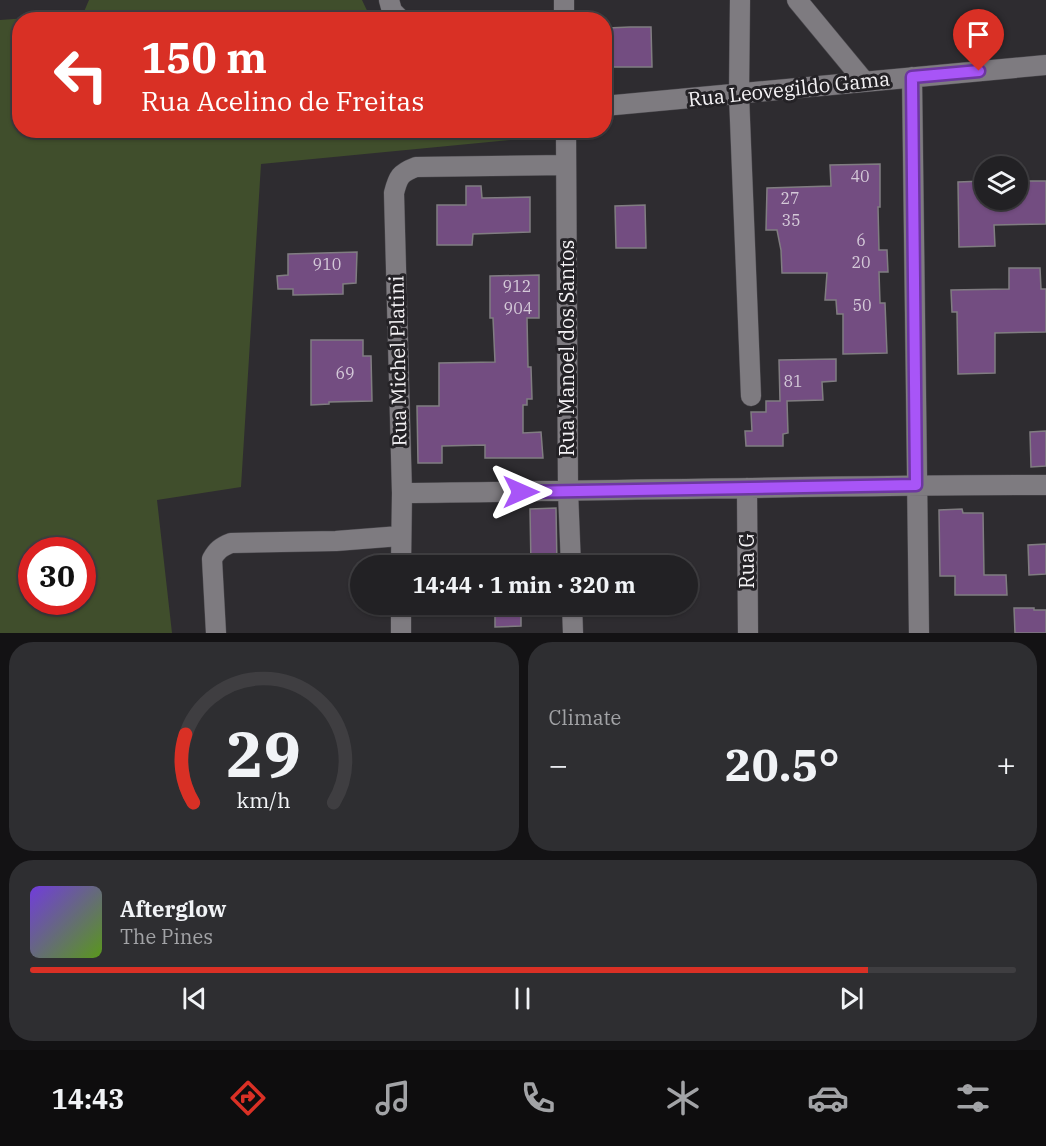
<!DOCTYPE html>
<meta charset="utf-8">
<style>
body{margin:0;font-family:"IBM Plex Serif",serif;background:#2e2e31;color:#f1f3f6;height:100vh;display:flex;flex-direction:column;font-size:22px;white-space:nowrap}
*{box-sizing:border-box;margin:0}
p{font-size:20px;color:#a2a3a6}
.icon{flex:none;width:33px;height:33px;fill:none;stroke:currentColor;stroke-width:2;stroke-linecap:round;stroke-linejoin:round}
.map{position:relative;height:633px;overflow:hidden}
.side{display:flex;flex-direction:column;gap:9px;padding:9px;background:#131214;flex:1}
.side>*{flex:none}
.banner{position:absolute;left:12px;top:12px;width:600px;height:126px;border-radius:24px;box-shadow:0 2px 4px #0004,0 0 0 2px #3f3e41;background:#d93025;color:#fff;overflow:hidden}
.fabs{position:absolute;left:974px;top:156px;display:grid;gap:12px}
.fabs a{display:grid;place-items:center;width:54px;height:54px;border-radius:50%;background:#222124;box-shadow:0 2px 4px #0004,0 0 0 2px #3f3e41;font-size:30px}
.speed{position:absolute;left:18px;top:537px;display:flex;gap:12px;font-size:30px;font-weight:700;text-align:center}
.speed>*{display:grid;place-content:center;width:78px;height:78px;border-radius:50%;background:#222124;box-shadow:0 2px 4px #0004,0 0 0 2px #3f3e41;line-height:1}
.speed .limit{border:9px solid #d22;background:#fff;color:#111}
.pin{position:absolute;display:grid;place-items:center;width:51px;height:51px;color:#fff;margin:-62px -26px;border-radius:50% 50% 50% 0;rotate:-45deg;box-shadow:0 0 6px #0007}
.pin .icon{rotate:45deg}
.me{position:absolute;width:66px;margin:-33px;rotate:90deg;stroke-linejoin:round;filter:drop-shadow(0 0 4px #0008)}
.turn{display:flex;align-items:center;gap:21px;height:126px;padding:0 30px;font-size:27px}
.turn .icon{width:78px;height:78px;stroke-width:2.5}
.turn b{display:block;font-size:42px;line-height:51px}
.big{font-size:45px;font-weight:800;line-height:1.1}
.side .widget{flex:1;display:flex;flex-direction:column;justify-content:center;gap:9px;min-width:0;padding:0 21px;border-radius:24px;background:#2e2e31}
.side .dial{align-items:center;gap:0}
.dial svg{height:156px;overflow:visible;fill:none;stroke:#3f3e41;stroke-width:7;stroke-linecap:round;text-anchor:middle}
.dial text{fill:#f1f3f6;stroke:none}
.song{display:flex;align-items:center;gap:18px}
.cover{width:72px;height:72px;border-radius:9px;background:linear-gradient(135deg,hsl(260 70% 55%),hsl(90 70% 35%))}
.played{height:6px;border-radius:3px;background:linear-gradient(90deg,#d93025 85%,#3f3e41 85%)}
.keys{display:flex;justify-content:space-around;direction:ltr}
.heat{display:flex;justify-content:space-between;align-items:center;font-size:33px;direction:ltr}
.side .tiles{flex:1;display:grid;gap:9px;grid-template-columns:1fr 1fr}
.widget:last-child{grid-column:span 2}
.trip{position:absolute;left:350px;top:555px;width:348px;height:60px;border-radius:30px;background:#222124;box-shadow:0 2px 4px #0004,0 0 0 2px #3f3e41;font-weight:800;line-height:60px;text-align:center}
.dock{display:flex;height:96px;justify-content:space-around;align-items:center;background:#0e0d0e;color:#a2a3a6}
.dock .icon{width:42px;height:42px}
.dock .on{color:#d93025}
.dock b{font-size:27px;color:#f1f3f6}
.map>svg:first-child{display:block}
.green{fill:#404e2c;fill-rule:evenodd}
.building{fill:#734d81;stroke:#807d81;stroke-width:1.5}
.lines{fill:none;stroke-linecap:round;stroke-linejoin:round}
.street-casing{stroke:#4b494d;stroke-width:21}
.street{stroke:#7e7b80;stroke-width:20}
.route-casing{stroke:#6d37a1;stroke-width:15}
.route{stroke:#a855f7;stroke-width:10}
.labels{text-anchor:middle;stroke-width:6;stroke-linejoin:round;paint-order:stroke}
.number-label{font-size:16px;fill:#d4c9d8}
.street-label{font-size:20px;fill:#f4f2f5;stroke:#242226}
</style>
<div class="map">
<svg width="1046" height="633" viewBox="0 0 1046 633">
<rect width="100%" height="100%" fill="#2e2c30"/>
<path class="green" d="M89 0H362L371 19 20 20V130H550L551 136 261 164 241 487 157 500 172 633H0V20L83 14ZM32 550H82V602H32Z"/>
<path class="building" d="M630 27H651L652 67H609L608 28Z
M880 164V207H878L879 250H887L888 272H879L880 303H885L887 353 843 354V314H837L836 300H825L827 273H782L781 250 777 230H766L767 188 831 186 830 165Z
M984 181V200H1017V181H1046V224L994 225 995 246 959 247 958 182Z
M466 186H481L482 198 530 197V232L473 234 472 245H437V205H466Z
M645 205 646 248H616L615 206Z
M357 252 356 283 343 284V294L293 295V289H278L277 276 288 275V254Z
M1009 268H1040L1041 289H1046V332L995 333V373L958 374 957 312H952L951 290 1009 289Z
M539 275V318H527L528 367H531L532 399H527V405H523V433L541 432 543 458H485V445L442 446V463H418L417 406H439V363L495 362 493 318H490V276Z
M311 340H363V356H371L372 401 329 402V404L311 405Z
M836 359V381L822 382 823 400 787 401 788 433 783 434V446H746L745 431H752L751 412H766V401H780L779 360Z
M1046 431V466L1031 467 1030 432Z
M556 508 557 566H531L530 509Z
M962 509 963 513H983L984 575H1006L1007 595H955V576H940L939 510Z
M1046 544V574L1029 575 1028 545Z
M495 605H521V626L495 627Z
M1014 608H1034V610H1046V633H1015Z"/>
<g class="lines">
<defs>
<path id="street" d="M389 0 392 11 401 20
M564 0V20
M740 0 739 95 751 396
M797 0 864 81
M912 77 919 633
M604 106 1046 65
M566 130 568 491 571 566
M747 488 748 633
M402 493C616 491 831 485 1046 485
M401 566 402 493 394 193C398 177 400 173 416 167L566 165
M401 604V633
M572 604 573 633
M216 633 212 559C217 550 221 547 231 543L336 541 400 536"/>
</defs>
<use href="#street" class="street-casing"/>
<use href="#street" class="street"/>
</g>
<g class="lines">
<defs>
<path id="route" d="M521 492 916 485 912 77 979 71"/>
</defs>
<use href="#route" class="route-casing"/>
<use href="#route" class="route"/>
</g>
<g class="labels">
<g class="number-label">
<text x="860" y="182">40</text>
<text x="790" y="204">27</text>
<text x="791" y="226">35</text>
<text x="861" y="246">6</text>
<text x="861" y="268">20</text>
<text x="327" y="270">910</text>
<text x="517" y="292">912</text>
<text x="862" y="311">50</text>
<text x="518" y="314">904</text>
<text x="345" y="379">69</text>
<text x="793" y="387">81</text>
</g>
<g class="street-label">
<text transform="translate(789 89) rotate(-6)" y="7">Rua Leovegildo Gama</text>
<text transform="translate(567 348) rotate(-90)" y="7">Rua Manoel dos Santos</text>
<text transform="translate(398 361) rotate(-91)" y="7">Rua Michel Platini</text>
<text transform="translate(747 561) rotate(-90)" y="7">Rua G</text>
</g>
</g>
</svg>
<div class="fabs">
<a><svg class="icon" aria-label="layers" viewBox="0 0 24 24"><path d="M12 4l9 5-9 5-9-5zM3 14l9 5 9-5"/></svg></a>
</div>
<div class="speed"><div class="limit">30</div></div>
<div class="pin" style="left:979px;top:71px;background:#d93025"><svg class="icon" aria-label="arrive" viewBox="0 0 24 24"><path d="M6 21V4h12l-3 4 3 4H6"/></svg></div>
<svg class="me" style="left:521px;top:492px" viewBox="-20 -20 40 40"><path d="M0-17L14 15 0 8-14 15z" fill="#a855f7" stroke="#fff" stroke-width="4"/></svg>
<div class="trip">14:44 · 1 min · 320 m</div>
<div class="banner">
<div class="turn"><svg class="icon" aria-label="left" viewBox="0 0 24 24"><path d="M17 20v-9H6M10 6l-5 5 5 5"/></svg><div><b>150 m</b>Rua Acelino de Freitas</div></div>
</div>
</div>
<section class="side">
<div class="tiles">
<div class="widget dial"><svg viewBox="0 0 100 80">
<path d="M14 69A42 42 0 1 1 86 69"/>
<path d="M14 69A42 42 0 0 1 10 34" stroke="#d93025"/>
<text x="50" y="56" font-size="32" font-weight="700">29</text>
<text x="50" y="72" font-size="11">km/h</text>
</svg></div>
<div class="widget"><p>Climate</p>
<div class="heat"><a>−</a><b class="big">20.5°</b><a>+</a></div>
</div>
<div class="widget">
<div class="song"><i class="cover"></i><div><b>Afterglow</b><p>The Pines</p></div></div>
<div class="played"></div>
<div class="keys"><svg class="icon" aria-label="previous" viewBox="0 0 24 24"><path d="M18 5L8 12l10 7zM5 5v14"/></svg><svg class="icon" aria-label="pause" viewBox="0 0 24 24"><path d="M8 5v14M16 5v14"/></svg><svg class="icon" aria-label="next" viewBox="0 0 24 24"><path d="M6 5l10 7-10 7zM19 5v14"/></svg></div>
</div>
</div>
</section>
<nav class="dock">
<b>14:43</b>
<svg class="icon on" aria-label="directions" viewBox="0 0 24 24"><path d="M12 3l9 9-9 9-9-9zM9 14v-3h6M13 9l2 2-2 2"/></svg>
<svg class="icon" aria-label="music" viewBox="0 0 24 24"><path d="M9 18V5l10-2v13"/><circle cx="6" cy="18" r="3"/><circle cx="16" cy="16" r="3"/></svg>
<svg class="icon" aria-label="phone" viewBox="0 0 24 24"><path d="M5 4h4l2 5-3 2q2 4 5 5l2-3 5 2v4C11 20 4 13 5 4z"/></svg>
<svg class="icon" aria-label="climate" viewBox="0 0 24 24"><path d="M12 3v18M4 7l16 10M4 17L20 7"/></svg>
<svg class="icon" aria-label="car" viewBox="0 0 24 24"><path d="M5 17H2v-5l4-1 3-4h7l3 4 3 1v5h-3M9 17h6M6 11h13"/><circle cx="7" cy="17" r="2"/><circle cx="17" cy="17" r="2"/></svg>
<svg class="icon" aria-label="filters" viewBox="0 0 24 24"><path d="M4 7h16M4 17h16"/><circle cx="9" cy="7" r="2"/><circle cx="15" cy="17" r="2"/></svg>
</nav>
